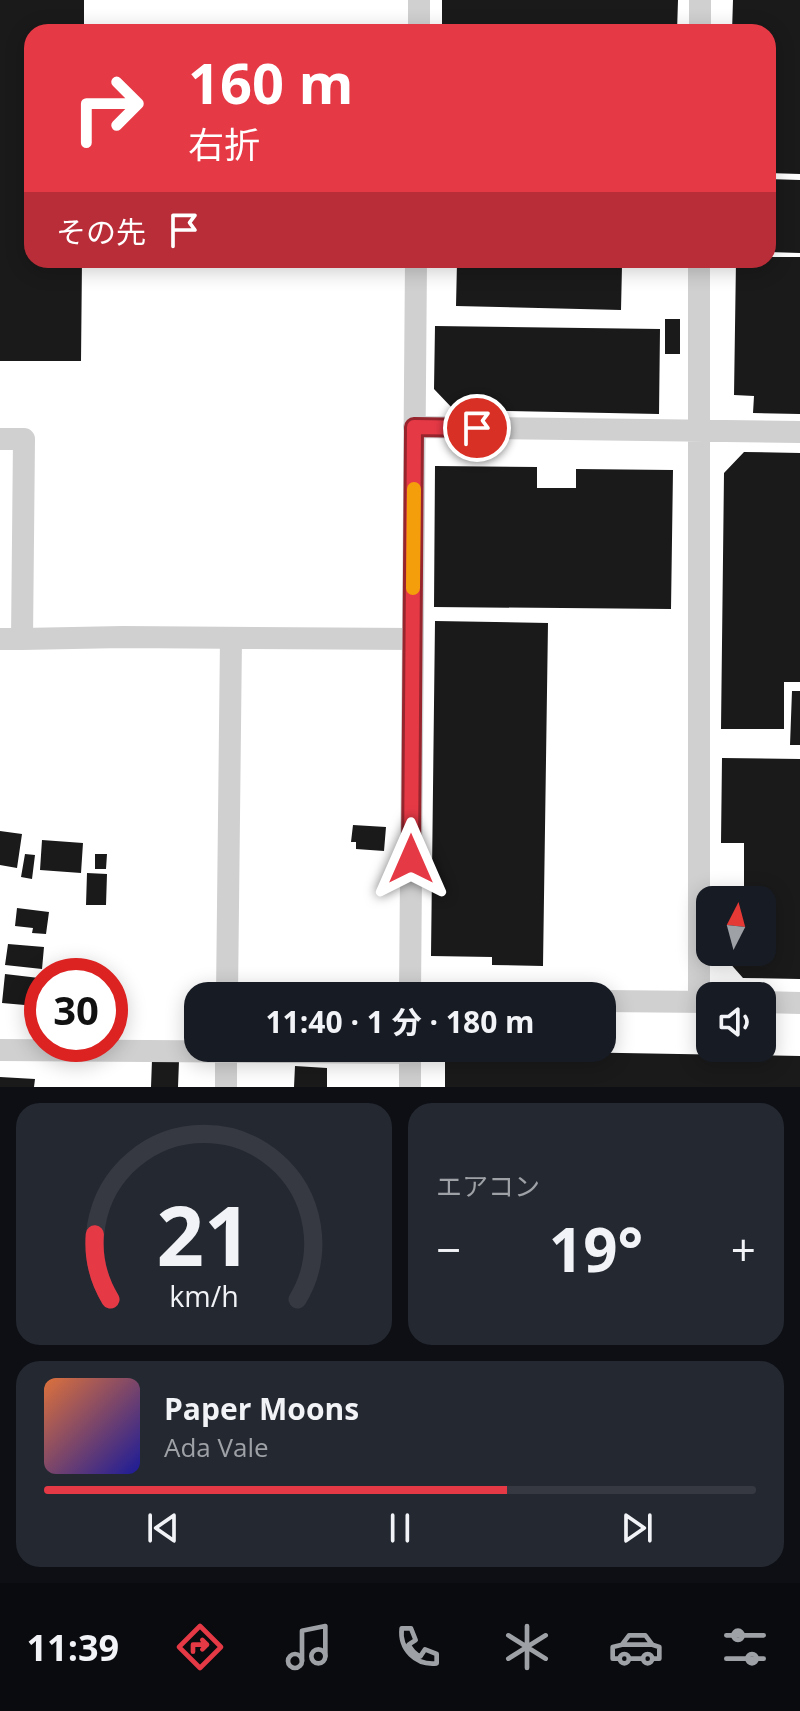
<!DOCTYPE html>
<html lang="ja">
<meta charset="utf-8">
<style>
body{margin:0;font-family:"Open Sans","Noto Sans JP",sans-serif;background:#242831;color:#f1f3f6;height:100vh;display:flex;flex-direction:column;font-size:30px;white-space:nowrap}
*{box-sizing:border-box;margin:0}
p{font-size:26px;color:#9ea1a6}
.icon{flex:none;width:44px;height:44px;fill:none;stroke:currentColor;stroke-width:2;stroke-linecap:round;stroke-linejoin:round}
.map{position:relative;height:1087px;overflow:hidden}
.drawer{display:flex;flex-direction:column;gap:16px;padding:16px;background:#0d0f14;flex:1}
.drawer>*{flex:none}
.top-card{position:absolute;left:24px;top:24px;width:752px;height:244px;border-radius:24px;box-shadow:0 4px 20px #0003;background:#e63946;color:#fff;overflow:hidden}
.needle{width:52px;rotate:6deg}
.tools{position:absolute;left:696px;top:886px;display:grid;gap:16px}
.tools a{display:grid;place-items:center;width:80px;height:80px;border-radius:16px;background:#171b24;box-shadow:0 4px 20px #0003;font-size:40px}
.speed{position:absolute;left:24px;top:958px;display:flex;gap:16px;font-size:40px;font-weight:700;text-align:center}
.speed>*{display:grid;place-content:center;width:104px;height:104px;border-radius:50%;background:#171b24;box-shadow:0 4px 20px #0003;line-height:1}
.speed .limit{border:12px solid #d22;background:#fff;color:#111}
.pin{position:absolute;display:grid;place-items:center;width:68px;height:68px;color:#fff;margin:-34px;border:4px solid #fff;border-radius:50%;box-shadow:0 2px 8px #0007}
.me{position:absolute;width:88px;margin:-44px;rotate:0deg;stroke-linejoin:round;filter:drop-shadow(0 0 6px #0008)}
.turn{display:flex;align-items:center;gap:28px;height:168px;padding:0 32px;font-size:36px}
.turn .icon{width:104px;height:104px;stroke-width:2.5}
.turn b{display:block;font-size:56px;line-height:68px}
.then{display:flex;align-items:center;height:76px;padding:0 32px;background:#0003;gap:16px;font-size:30px}
.big{font-size:60px;font-weight:700;line-height:1.1}
.drawer .card{flex:1;display:flex;flex-direction:column;justify-content:center;gap:12px;min-width:0;padding:0 28px;border-radius:24px;background:#242831}
.drawer .dial{align-items:center;gap:0}
.dial svg{height:208px;overflow:visible;fill:none;stroke:#363941;stroke-width:7;stroke-linecap:round;text-anchor:middle}
.dial text{fill:#f1f3f6;stroke:none}
.song{display:flex;align-items:center;gap:24px}
.cover{width:96px;height:96px;border-radius:12px;background:linear-gradient(135deg,hsl(20 70% 55%),hsl(240 70% 35%))}
.played{height:8px;border-radius:4px;background:linear-gradient(90deg,#e63946 65%,#363941 65%)}
.keys{display:flex;justify-content:space-around;direction:ltr}
.heat{display:flex;justify-content:space-between;align-items:center;font-size:44px;direction:ltr}
.drawer .tiles{flex:1;display:grid;gap:16px;grid-template-columns:1fr 1fr}
.card:last-child{grid-column:span 2}
.trip{position:absolute;left:184px;top:982px;width:432px;height:80px;border-radius:24px;background:#171b24;box-shadow:0 4px 20px #0003;font-weight:700;line-height:80px;text-align:center}
.tabs{display:flex;height:128px;justify-content:space-around;align-items:center;background:#090b0e;color:#9ea1a6}
.tabs .icon{width:56px;height:56px}
.tabs .selected{color:#e63946}
.tabs b{font-size:36px;color:#f1f3f6}
.map>svg:first-child{display:block}
.building{fill:#1a1a1a}
.lines{fill:none;stroke-linecap:round;stroke-linejoin:round}
.street{stroke:#d0d0d0;stroke-width:22}
.route-casing{stroke:#96252e;stroke-width:20}
.route{stroke:#e63946;stroke-width:14}
.slow{stroke:#f59e0b;stroke-width:14}
</style>
<div class="map">
<svg width="800" height="1087" viewBox="0 0 800 1087">
<rect width="100%" height="100%" fill="#fff"/>
<path class="building" d="M0 0H84V32H32V260H82L81 361H0Z
M442 0H678L677 32H442Z
M733 0H800V174L768 173V32H732Z
M204 25 231 26V32H204Z
M768 179 800 180V253L768 252Z
M768 257H800V414L753 413 754 396 734 395 736 260H768Z
M457 262 622 266 621 310 456 306Z
M665 319H680V354H665Z
M435 326 660 329 659 414 454 410 434 389Z
M744 452 800 453V682H784V729H721L724 473Z
M435 466 537 467V488H576V469L673 470 671 609 434 607Z
M435 621 548 623 543 966 492 965V957L431 956Z
M792 691H800V745H790Z
M722 758 800 759V979L743 978 720 952H762V900H720L721 887H744V843H721Z
M353 825 386 827 384 851 356 849V842H351Z
M0 831 22 834 17 868 0 865Z
M42 840 83 843 81 873 40 870Z
M25 854 35 855 32 879 21 877Z
M95 854H107L106 869H95Z
M87 873 107 874 106 905H86Z
M17 908 49 912 46 934 32 933 33 928 15 926Z
M8 944 44 947 42 969 5 965Z
M5 974 39 978 36 1006 2 1003Z
M445 1050 800 1056V1087H445Z
M152 1060 179 1061 178 1087H151Z
M295 1066 327 1068V1087H294Z
M0 1077 35 1079 34 1087H0Z"/>
<g class="lines">
<path class="street" d="M419 32V0
M700 32V0
M414 427 800 432
M0 439H24L22 639 123 637 413 639
M0 639H22
M227 996 231 638
M410 996 416 260
M602 1001 710 1002
M699 1002V260
M762 1002 800 1003
M0 1050 410 1053
M226 1087V1048
M410 1087V1048"/>
</g>
<g class="lines">
<defs>
<path id="route" d="M411 859 414 427 477 428"/>
</defs>
<use href="#route" class="route-casing"/>
<use href="#route" class="route"/>
<path class="slow" d="M413 588 414 489"/>
</g>
</svg>
<div class="tools">
<a><svg class="needle" viewBox="-14 -14 28 28"><path d="M0-13l5 13h-10z" fill="#e53935"/><path d="M0 13l5-13h-10z" fill="#9ea1a6"/></svg></a>
<a><svg class="icon" aria-label="sound" viewBox="0 0 24 24"><path d="M4 9h4l5-4v14l-5-4H4zM17 9q2 3 0 6"/></svg></a>
</div>
<div class="speed"><div class="limit">30</div></div>
<div class="pin" style="left:477px;top:428px;background:#d93025"><svg class="icon" aria-label="arrive" viewBox="0 0 24 24"><path d="M6 21V4h12l-3 4 3 4H6"/></svg></div>
<svg class="me" style="left:411px;top:859px" viewBox="-20 -20 40 40"><path d="M0-17L14 15 0 8-14 15z" fill="#e63946" stroke="#fff" stroke-width="4"/></svg>
<div class="trip">11:40 · 1 分 · 180 m</div>
<div class="top-card">
<div class="turn"><svg class="icon" aria-label="right" viewBox="0 0 24 24"><path d="M7 20v-9h11M14 6l5 5-5 5"/></svg><div><b>160 m</b>右折</div></div>
<div class="then">その先<svg class="icon" aria-label="arrive" viewBox="0 0 24 24"><path d="M6 21V4h12l-3 4 3 4H6"/></svg></div>
</div>
</div>
<section class="drawer">
<div class="tiles">
<div class="card dial"><svg viewBox="0 0 100 80">
<path d="M14 69A42 42 0 1 1 86 69"/>
<path d="M14 69A42 42 0 0 1 8 44" stroke="#e63946"/>
<text x="50" y="56" font-size="32" font-weight="700">21</text>
<text x="50" y="72" font-size="11">km/h</text>
</svg></div>
<div class="card"><p>エアコン</p>
<div class="heat"><a>−</a><b class="big">19°</b><a>+</a></div>
</div>
<div class="card">
<div class="song"><i class="cover"></i><div><b>Paper Moons</b><p>Ada Vale</p></div></div>
<div class="played"></div>
<div class="keys"><svg class="icon" aria-label="previous" viewBox="0 0 24 24"><path d="M18 5L8 12l10 7zM5 5v14"/></svg><svg class="icon" aria-label="pause" viewBox="0 0 24 24"><path d="M8 5v14M16 5v14"/></svg><svg class="icon" aria-label="next" viewBox="0 0 24 24"><path d="M6 5l10 7-10 7zM19 5v14"/></svg></div>
</div>
</div>
</section>
<nav class="tabs">
<b>11:39</b>
<svg class="icon selected" aria-label="directions" viewBox="0 0 24 24"><path d="M12 3l9 9-9 9-9-9zM9 14v-3h6M13 9l2 2-2 2"/></svg>
<svg class="icon" aria-label="music" viewBox="0 0 24 24"><path d="M9 18V5l10-2v13"/><circle cx="6" cy="18" r="3"/><circle cx="16" cy="16" r="3"/></svg>
<svg class="icon" aria-label="phone" viewBox="0 0 24 24"><path d="M5 4h4l2 5-3 2q2 4 5 5l2-3 5 2v4C11 20 4 13 5 4z"/></svg>
<svg class="icon" aria-label="climate" viewBox="0 0 24 24"><path d="M12 3v18M4 7l16 10M4 17L20 7"/></svg>
<svg class="icon" aria-label="car" viewBox="0 0 24 24"><path d="M5 17H2v-5l4-1 3-4h7l3 4 3 1v5h-3M9 17h6M6 11h13"/><circle cx="7" cy="17" r="2"/><circle cx="17" cy="17" r="2"/></svg>
<svg class="icon" aria-label="filters" viewBox="0 0 24 24"><path d="M4 7h16M4 17h16"/><circle cx="9" cy="7" r="2"/><circle cx="15" cy="17" r="2"/></svg>
</nav>
